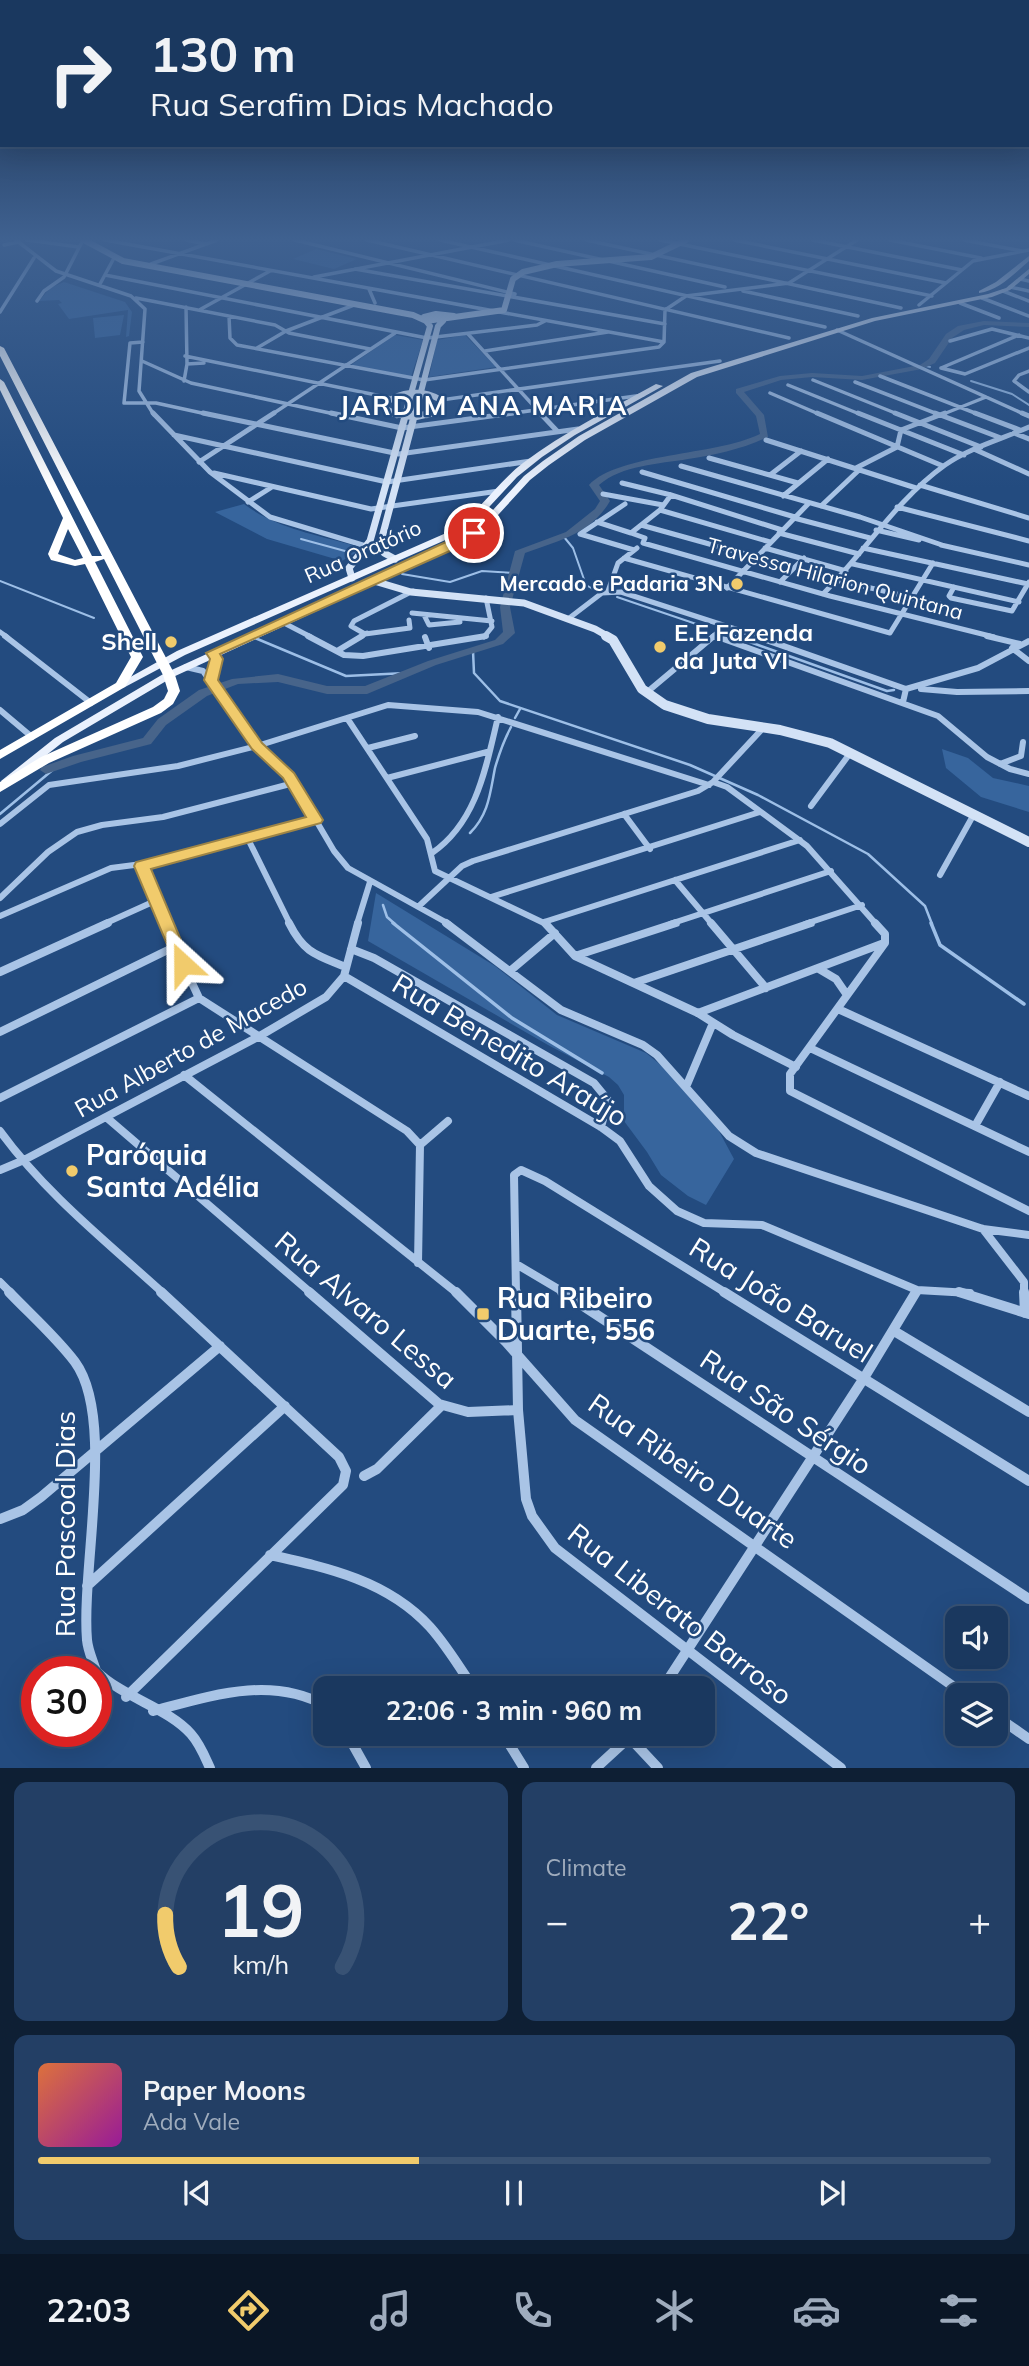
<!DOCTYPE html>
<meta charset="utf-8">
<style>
body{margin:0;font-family:Mulish,sans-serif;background:#233f65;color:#f1f3f6;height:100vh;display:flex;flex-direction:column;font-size:26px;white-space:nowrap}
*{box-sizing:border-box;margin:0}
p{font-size:23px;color:#9facbd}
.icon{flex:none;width:38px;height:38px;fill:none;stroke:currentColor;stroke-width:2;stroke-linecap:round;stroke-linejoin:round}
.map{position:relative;height:1768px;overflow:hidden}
.side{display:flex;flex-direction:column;gap:14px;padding:14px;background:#0e1f34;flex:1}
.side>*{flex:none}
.banner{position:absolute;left:0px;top:0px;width:1029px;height:147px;box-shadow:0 7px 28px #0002,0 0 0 2px #385274;background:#1a385f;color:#f1f3f6;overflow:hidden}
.fabs{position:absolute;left:945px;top:1606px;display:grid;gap:14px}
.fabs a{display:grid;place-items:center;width:63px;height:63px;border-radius:14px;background:#1a385f;box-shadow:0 7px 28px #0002,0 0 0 2px #385274;font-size:35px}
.speed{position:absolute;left:21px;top:1656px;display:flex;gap:14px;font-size:35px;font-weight:700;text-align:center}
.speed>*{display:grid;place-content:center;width:91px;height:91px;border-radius:50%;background:#1a385f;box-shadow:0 7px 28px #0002,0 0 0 2px #385274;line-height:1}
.speed .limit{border:10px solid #d22;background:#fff;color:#111}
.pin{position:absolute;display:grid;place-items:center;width:60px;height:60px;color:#fff;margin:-30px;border:4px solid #fff;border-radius:50%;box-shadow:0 2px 7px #0007}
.me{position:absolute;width:77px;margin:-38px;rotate:336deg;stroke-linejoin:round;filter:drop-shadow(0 0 5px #0008)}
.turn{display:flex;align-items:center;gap:24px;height:147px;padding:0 35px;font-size:32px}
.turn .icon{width:91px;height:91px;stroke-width:2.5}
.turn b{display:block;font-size:49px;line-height:60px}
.big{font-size:52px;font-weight:700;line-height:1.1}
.side .widget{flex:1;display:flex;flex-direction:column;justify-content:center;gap:10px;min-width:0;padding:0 24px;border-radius:14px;background:#233f65}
.side .dial{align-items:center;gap:0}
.dial svg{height:182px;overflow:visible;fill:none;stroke:#385274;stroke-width:7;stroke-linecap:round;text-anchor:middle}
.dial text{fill:#f1f3f6;stroke:none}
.song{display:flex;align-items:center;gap:21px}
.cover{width:84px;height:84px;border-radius:10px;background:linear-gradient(135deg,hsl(20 70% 55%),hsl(300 70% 35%))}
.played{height:7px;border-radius:4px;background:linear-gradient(90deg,#f1cb6c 40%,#385274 40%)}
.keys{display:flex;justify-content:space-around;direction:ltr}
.heat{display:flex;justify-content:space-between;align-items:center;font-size:38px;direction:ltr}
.side .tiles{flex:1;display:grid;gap:14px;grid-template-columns:1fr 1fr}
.widget:last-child{grid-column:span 2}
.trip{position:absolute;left:313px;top:1676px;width:402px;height:70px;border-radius:14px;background:#1a385f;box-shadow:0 7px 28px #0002,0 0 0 2px #385274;font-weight:700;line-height:70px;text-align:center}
.menu{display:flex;height:112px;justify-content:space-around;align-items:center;background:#0a1626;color:#9facbd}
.menu .icon{width:49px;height:49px}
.menu .active{color:#f1cb6c}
.menu b{font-size:32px;color:#f1f3f6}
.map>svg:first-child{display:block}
.green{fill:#37659d}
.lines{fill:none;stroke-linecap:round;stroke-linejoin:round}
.stream-far2{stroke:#9dbfe7;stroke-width:2}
.stream-far1{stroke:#9dbfe7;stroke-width:2.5}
.stream{stroke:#9dbfe7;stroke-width:3.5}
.river{fill:#47648a;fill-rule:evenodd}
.street-far4{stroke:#a9c4e6;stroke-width:3.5}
.street-far3{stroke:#a9c4e6;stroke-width:5}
.street-far2{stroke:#a9c4e6;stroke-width:6}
.street-far1{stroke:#a9c4e6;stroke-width:8}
.street{stroke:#a9c4e6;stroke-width:10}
.secondary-far2{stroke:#d3e2f6;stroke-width:6}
.secondary-far1{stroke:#d3e2f6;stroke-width:7}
.secondary{stroke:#d3e2f6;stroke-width:10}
.primary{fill:#eaf1fd;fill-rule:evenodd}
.highway{fill:#fff;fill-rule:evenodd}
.route{fill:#f1cb6c;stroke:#9d8446;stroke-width:2}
.poi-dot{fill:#f1cb6c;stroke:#234b7f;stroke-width:2.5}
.labels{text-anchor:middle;stroke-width:5;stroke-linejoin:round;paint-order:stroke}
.far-street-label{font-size:21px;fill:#fff;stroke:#234b7f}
.far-poi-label{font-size:21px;font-weight:bold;fill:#fff;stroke:#234b7f;text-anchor:end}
.poi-label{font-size:24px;font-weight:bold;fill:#fff;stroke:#234b7f;text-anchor:start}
.street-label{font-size:24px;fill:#fff;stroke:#234b7f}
.far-district-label{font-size:26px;font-weight:bold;letter-spacing:2px;fill:#fff;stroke:#234b7f}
.near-street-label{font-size:28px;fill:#fff;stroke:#234b7f}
.near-poi-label{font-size:28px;font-weight:bold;fill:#fff;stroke:#234b7f;text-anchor:start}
</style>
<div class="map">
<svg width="1029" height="1768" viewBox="0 0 1029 1768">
<rect width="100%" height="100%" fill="#234b7f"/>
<path class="green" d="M316 249 357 259 334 269 293 259Z
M64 282 125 302 132 312 129 336 126 337 128 310 69 319 58 304 62 303 59 300 39 301 50 288Z
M124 315 120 335 95 338 93 318Z
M395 335 423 340 411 377 351 365Z
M465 335 496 367 429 377 437 340Z
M244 504C274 527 313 534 349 544L356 547 357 552 342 561 267 539 215 512Z
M942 749 968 758 993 778 1029 786V812L981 797 946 768Z
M376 893 495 966 557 1015 646 1053 678 1079 713 1120 734 1159 706 1205 688 1196 661 1175 647 1152 624 1121V1095L618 1085 609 1077 548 1045 368 941Z"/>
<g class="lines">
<path class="stream-far2" d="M926 366 930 367
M971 381 1012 394 1029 405
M564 537 573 548 586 585 593 589
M301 539 345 551
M402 574 450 582 482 571 514 573
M0 581 94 618
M617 597 705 627
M728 634 738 637"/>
<path class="stream-far1" d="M733 636 887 691 894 690
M255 638 346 676 406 673
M473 651 474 673 500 701 690 765 758 795 868 854 925 906 932 924
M515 718 520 709
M0 814 55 768
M470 833C489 814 490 793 495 768 499 754 504 740 511 727
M383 905 387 917 395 924"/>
<path class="stream" d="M393 923 512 1018 602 1073
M931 923 940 945 1024 1004"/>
<path class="river" d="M984 321 1029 323V327L984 325 964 330 952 338 935 363 922 369 862 380 812 377 781 380 744 392 764 415 768 437C743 449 715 455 688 459 659 464 622 465 599 485L610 501C591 534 558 541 525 553L510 607 515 633 503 644 436 665 367 694H327L278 682 238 684 207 696 166 725 151 744 81 762 46 774 40 770 42 767 73 756 143 738 158 719 199 690 232 679 278 674 327 686H365L428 661 495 640 503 632 500 607 515 551 566 532 595 509 600 501 589 485C619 453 715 456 760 434L756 416 736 393V389L780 376 812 373 862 376 920 365 929 359 946 334 958 326Z"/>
<path class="street-far4" d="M16 240 56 271 131 296 145 309 139 391 154 415
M27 240 79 247
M105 240 664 342
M186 240 206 244
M295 240 515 294
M367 240 789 338
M440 240 825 327
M514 240 725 287
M586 240 901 308
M660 240 932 296
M734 240 946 283
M813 240 962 270
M890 240 981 258
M964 240 1022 251
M4 245 19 242
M151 264 217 240
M355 269 665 324
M105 275 427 338 537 325 545 321
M314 277 509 240
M1020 279 1029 281
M100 284 114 258
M1010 287 1029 291
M369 289 375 303
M743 291 858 316
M1003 291 1029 301
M136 298 275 325 289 333 370 349
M982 298 1029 316
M37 301 44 291 64 277 83 240
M960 303 999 318
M919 305 973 261 1029 250
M201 309 270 271
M0 312 34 258
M229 316 230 338 237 345 424 380 659 347 664 342 665 310 686 296 789 283 857 240
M837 330 1026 415
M468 334 542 415
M950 341 992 329 1029 338
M143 342 130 343 124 403H156L211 415
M257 348 286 331 354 305
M485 351 608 332
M185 356 391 398
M142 361 191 383 339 415
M187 364 204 363
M941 368 965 374 1029 348
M941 368 1019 335
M1029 371 1019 375 1014 381 1029 392
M880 376 980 415
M813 380 900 415
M184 381 187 364 186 307
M855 382 940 415
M788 385 862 415
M770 393 821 415
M441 400 720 361
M271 415 395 333
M500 415 643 395
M941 415 986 397"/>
<path class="street-far3" d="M153 413 210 472 270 517 366 546
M203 413 399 454 578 429
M331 413 402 428 513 413
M540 413 557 431
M817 413 943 466
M858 413 964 455
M895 413 981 447
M935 413 1001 438
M975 413 1020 430
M1022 413 1029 416
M1014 433 1029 439
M174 435 387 482 531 461
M766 440 916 488
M976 450 1029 474
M709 458 798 483
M199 462 274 413
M681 466 860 517 942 545
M856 468 897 447 901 430 945 413
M642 472 795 517
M214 473 371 509 499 491
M770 475 801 451
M622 483 671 495 782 530
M920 485 1029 518
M603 494 663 505
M783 496 828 459
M248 502 272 487
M625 504 580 534 634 550
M821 506 859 470
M897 507 1029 541
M660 510 770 542
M794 518 870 538
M597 522 631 533
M641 525 756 557
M876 530 919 540
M779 533 859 554
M643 543 830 596 994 637
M643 543 645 538 631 533 660 510 671 495
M941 545 1029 565
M765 548 846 571
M863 548 1028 584
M624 558 890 633 933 563
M853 564 1019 602
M836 580 940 604
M780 582 804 558
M954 587 949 596 951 598 1012 611 1029 582
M727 588 809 503
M608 591 618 563 637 548
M823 594C865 552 896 500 945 465 969 448 1002 439 1029 427
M412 613 492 621
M424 615 429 625 460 622
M568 619 602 593 621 592 760 637
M409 620 410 628 365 634 351 626 354 621 413 591
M282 622 311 637
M0 632 7 637
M715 636 719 637
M360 637 367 633
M484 637 492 627 486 598
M712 637 726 626"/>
<path class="street-far2" d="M5 636 91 703
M308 636 344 655 363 656 486 636
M715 636 938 716 987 757 1010 769 1029 774
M755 636 906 689 903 702
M987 636 1020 644
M425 637 429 648
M1012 648 1029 661
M337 651 362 636
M186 667 203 671 257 746 294 783 334 851 348 868 449 924
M211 680 217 659 213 653
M906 689 978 668 1029 641
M921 689 957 692 1029 691
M646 693 714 636
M0 710 32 737
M347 718 427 839 435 871 546 924
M368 748 415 736
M1000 764 1021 756 1023 742
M387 778 487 752
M713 782 727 787 807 846 876 924
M811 806 851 752
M624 814 650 849
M0 824 49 785 178 766 257 746 388 705 478 712 709 785
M248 839 290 924
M432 853C477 822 486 767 498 717
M142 866 165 924
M940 875 974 814
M675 880 712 924
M491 897 760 812
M0 898 48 852 77 832 102 825 163 817 294 783
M419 906 462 866 473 861 698 791 713 782 764 727
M0 916 111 868 165 861 315 819
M544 922 800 840
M104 924 155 901
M357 924 370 882
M670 924 831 871
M805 924 862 905"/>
<path class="street-far1" d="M164 923 199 998 407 1131 420 1145 418 1263
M289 923C304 953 316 955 346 967
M446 923 561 1010 643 1045 657 1055 729 1136 756 1153 983 1229 1029 1235
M545 923 575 956 698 1013 733 1035 796 1067
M711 923 766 988
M875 923 885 934V943L790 1074V1091L1029 1211
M351 949 374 958 594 1083 608 1100 601 1127
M575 956 676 923
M819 969 836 979 847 995
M510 971 555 933
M0 972 108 923
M344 976 601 1127 620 1141 649 1186 677 1211 704 1223 762 1225 917 1290 970 1293
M634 983 811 923
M838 1009 1029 1096
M698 1013 884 943
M0 1032 174 947
M810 1048 1029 1152
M184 1075 457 1293
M686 1087 713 1023
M0 1098 199 998
M106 1117 311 1293
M975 1126 1000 1082
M0 1131C45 1193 107 1242 163 1293
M420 1145 448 1121
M0 1170 24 1160 258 1037 326 997 344 976 358 923
M983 1229 1024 1282V1293
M516 1264 565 1293
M0 1282 11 1293
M516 1293 514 1175 521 1170 545 1181 726 1293
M915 1293 917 1290"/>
<path class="street" d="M9 1292C30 1314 56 1337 75 1362 116 1418 81 1568 87 1640 88 1651 93 1661 96 1671
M309 1292 439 1404 468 1412 518 1410
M456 1292 506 1342 575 1420 967 1696
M516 1292 518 1410 526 1499 532 1516 555 1548 841 1768
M562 1292 1029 1599
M724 1292 1029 1481
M959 1292 1029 1314
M1024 1292 1025 1313
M894 1331 1029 1412
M364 1476 377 1469 442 1405
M0 1519 23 1510 41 1497 220 1346
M270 1555C329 1568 388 1581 430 1627 447 1646 460 1668 474 1689
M87 1586 285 1406
M96 1671C124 1698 168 1708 191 1734 200 1744 205 1757 210 1768
M662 1689 864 1378 916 1292
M126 1697 343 1485 346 1471 339 1457 161 1292
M153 1711C210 1696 271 1675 326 1706
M996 1716 1029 1739
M347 1734 366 1768
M503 1734 524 1768
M630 1738 658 1768
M596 1768 633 1734"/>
<path class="secondary-far2" d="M84 240 123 261 413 315 424 320
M426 321 504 310 513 279 523 272 557 264 651 257 686 240
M426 321 424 317 436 314 454 316
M397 415 386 409 385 404C400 390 423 389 441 400L442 406 427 415
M405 415 430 326 426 321
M415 415 438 326 443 321"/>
<path class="secondary-far1" d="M393 413 414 417 432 413
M395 559 384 553 380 545 415 413
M352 578 349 568 370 541 406 413
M374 581 411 592 524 603 595 629 609 637"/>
<path class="secondary" d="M606 636 613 640 642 689 665 705 708 719 780 730 830 743 1029 842"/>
<path class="primary" d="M1029 256V261C1015 273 998 291 979 293V291L996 282Z
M1029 269V274L1010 290 992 297 875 321 697 377 585 440 549 465 530 480 488 526 465 543 173 677 63 742 11 783 7 784 1 781 55 738 165 673 459 539 482 522 524 476 543 461 579 436 691 373 872 318 988 294 1006 288Z
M656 384 663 386 575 435 542 457 517 477 478 519 459 534 185 655 125 687 121 688 116 685 177 651 453 530C480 511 497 483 523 463 564 432 611 409 656 384Z"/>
<path class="highway" d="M0 346 4 348 175 675 180 691 173 704 161 713 49 763 0 792V782L41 757 153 707 164 699 168 691 163 675 104 559 95 562 143 657 125 687 0 759V750L116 683 131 657 85 564 75 566 51 560 48 554 63 518 0 390V379L4 382 92 556H102L0 356ZM68 529 83 558 75 560 58 554Z"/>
</g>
<linearGradient id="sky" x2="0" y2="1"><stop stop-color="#132946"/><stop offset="0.49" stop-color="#3f6190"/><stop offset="1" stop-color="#3f6190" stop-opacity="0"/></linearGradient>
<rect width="1029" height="488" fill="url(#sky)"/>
<path class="route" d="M474 529 480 533 478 535 452 550 220 654 223 659 218 680 262 743 294 773 323 820 321 823 151 869 191 964 189 968H177L134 866 136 862 306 817 283 778 252 749 204 680 210 659 206 653Z"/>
<g class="poi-dot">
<circle cx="737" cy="584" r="7"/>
<circle cx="171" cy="642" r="7"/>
<circle cx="660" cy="647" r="7"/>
<circle cx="72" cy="1171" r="7"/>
<rect x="476" y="1307" width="14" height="14" rx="3.5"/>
</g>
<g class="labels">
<g class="far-street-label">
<text transform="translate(363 552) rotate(-24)" y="7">Rua Oratório</text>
<text transform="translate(835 579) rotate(15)" y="7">Travessa Hilarion Quintana</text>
</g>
<g class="far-poi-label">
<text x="723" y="591">Mercado e Padaria 3N</text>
</g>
<g class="poi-label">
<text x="674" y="641">E.E Fazenda<tspan x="674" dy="28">da Juta VI</tspan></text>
<text x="157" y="650" text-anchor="end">Shell</text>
</g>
<g class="street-label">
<text transform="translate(191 1048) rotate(-29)" y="8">Rua Alberto de Macedo</text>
</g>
<g class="far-district-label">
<text x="484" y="415">JARDIM ANA MARIA</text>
</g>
<g class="near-street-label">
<text transform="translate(510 1050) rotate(31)" y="10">Rua Benedito Araújo</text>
<text transform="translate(781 1300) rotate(32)" y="10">Rua João Baruel</text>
<text transform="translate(366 1310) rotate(40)" y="10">Rua Alvaro Lessa</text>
<text transform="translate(786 1412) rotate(34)" y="10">Rua São Sérgio</text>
<text transform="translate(693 1471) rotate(35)" y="10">Rua Ribeiro Duarte</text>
<text transform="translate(65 1524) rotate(-90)" y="10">Rua Pascoal Dias</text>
<text transform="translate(680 1614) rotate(38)" y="10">Rua Liberato Barroso</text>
</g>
<g class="near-poi-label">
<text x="86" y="1165">Paróquia<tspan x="86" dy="32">Santa Adélia</tspan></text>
<text x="497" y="1308">Rua Ribeiro<tspan x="497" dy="32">Duarte, 556</tspan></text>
</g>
</g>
</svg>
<div class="fabs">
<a><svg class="icon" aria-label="sound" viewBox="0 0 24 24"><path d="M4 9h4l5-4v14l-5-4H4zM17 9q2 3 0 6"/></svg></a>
<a><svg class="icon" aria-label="layers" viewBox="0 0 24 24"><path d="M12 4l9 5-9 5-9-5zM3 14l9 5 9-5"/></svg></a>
</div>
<div class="speed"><div class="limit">30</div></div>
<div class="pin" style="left:474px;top:533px;background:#d93025"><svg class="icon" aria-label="arrive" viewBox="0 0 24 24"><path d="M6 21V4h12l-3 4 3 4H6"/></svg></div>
<svg class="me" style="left:183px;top:964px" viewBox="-20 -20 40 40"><path d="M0-17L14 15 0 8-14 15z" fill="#f1cb6c" stroke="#fff" stroke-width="4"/></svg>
<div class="trip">22:06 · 3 min · 960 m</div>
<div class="banner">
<div class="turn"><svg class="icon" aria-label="right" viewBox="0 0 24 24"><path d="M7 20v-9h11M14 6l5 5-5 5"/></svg><div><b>130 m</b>Rua Serafim Dias Machado</div></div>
</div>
</div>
<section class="side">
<div class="tiles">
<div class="widget dial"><svg viewBox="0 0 100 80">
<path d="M14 69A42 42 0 1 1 86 69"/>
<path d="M14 69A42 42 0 0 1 8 46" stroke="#f1cb6c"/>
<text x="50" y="56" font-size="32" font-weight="700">19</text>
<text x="50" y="72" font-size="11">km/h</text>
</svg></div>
<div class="widget"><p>Climate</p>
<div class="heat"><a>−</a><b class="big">22°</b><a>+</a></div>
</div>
<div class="widget">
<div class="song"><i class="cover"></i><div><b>Paper Moons</b><p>Ada Vale</p></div></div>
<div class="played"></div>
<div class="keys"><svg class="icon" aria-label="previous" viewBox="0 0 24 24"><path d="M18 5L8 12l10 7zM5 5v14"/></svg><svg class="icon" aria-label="pause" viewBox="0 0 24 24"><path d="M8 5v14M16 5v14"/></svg><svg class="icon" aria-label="next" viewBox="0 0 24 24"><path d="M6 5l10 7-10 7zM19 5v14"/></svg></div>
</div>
</div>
</section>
<nav class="menu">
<b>22:03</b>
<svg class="icon active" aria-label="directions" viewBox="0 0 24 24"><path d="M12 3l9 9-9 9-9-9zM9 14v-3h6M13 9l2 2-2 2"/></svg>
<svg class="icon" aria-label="music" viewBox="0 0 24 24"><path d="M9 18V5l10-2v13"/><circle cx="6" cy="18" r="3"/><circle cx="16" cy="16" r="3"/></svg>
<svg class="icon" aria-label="phone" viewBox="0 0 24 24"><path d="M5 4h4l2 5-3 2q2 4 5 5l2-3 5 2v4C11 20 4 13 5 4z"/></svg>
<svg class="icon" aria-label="climate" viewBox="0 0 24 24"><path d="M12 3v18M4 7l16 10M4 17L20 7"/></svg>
<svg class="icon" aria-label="car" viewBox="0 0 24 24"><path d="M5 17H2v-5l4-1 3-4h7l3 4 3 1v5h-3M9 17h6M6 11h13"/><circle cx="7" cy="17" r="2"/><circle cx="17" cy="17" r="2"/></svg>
<svg class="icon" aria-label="filters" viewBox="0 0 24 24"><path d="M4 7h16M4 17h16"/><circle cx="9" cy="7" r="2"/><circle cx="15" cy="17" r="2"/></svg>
</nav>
